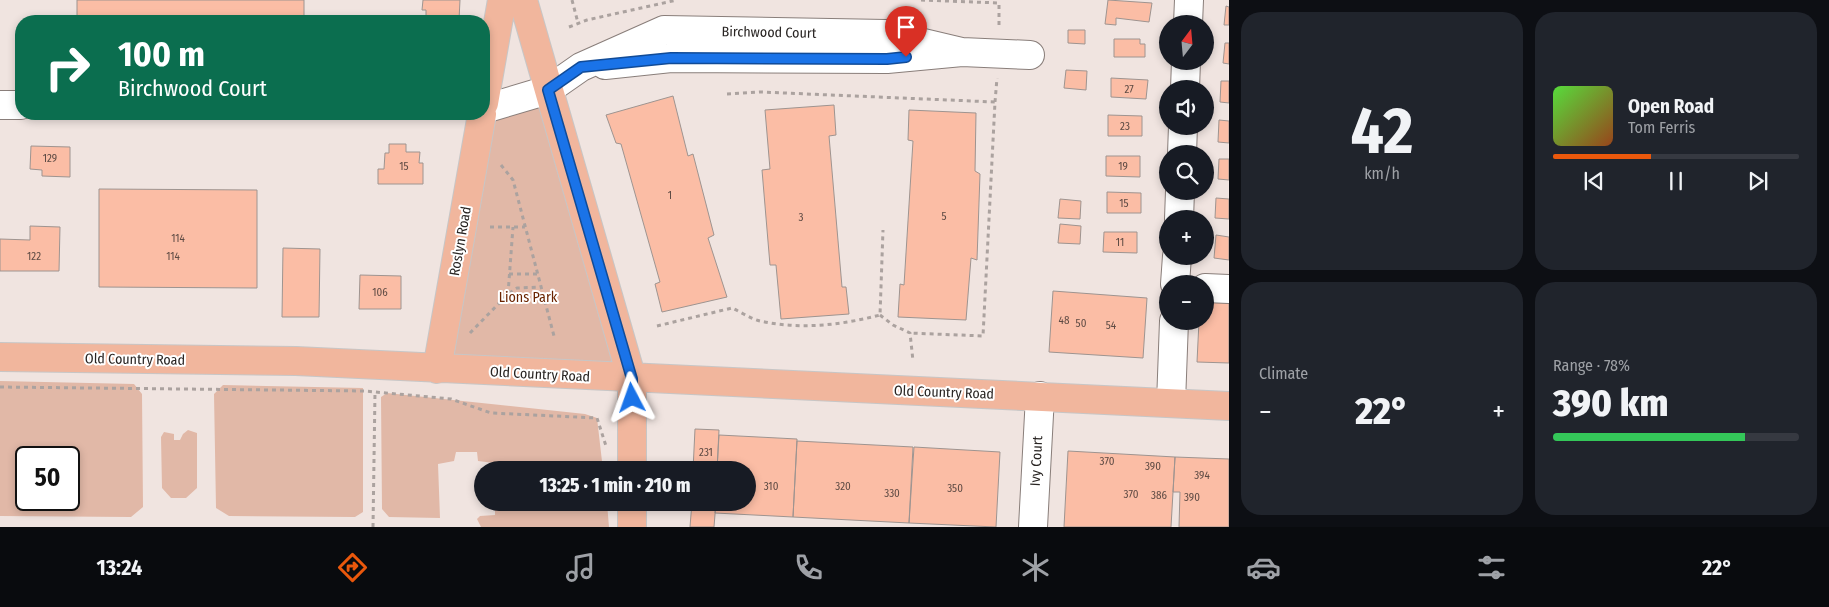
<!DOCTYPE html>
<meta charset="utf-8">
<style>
body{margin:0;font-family:"Fira Sans Condensed",sans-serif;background:#20242c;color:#f1f3f6;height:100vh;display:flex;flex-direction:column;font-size:19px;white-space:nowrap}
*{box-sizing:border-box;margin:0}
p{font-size:16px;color:#9ea1a6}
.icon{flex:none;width:28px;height:28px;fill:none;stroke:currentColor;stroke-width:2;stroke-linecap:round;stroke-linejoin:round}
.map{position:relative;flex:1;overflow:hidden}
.side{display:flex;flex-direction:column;gap:12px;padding:12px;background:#0d0f14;width:600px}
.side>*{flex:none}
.banner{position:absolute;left:15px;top:15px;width:475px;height:105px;border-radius:20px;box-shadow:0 2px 8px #0003;background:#0b6e4f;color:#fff;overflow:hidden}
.needle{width:32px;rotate:16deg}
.tools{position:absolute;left:1159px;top:15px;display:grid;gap:10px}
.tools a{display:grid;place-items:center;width:55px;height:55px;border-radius:50%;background:#171b24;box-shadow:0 2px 8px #0003;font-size:25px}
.speed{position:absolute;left:15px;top:446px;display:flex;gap:10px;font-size:25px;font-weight:700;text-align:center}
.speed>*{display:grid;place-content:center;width:65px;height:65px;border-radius:50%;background:#171b24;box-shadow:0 2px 8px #0003;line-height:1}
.speed .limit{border:2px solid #111;border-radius:8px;background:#fff;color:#111}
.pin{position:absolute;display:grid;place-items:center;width:42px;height:42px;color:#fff;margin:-51px -21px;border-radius:50% 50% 50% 0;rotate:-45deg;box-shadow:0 0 5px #0007}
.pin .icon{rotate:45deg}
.me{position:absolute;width:55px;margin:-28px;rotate:356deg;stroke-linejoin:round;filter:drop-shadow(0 0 4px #0008)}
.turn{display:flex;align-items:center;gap:18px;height:105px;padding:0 20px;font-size:22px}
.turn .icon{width:65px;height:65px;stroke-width:2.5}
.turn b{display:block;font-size:35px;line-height:42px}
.big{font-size:38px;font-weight:800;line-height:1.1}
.side .card{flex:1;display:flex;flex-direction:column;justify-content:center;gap:8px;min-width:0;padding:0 18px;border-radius:20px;background:#20242c}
.side .dial{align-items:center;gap:0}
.dial b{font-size:65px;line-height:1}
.song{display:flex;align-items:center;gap:15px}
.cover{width:60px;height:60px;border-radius:8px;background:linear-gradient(135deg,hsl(110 70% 55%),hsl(20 70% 35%))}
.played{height:5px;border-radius:2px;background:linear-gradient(90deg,#ea580c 40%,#363941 40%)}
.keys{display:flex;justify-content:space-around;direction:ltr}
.heat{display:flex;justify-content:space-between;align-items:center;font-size:28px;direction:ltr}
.charge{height:8px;border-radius:4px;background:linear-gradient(90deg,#34c759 78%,#363941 0)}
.side .tiles{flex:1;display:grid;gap:12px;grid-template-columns:repeat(2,1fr)}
.trip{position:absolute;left:474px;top:461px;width:282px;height:50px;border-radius:25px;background:#171b24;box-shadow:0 2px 8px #0003;font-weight:800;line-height:50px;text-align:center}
.tab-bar{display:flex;height:80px;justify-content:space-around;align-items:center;background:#090b0e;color:#9ea1a6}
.tab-bar .icon{width:35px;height:35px}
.tab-bar .on{color:#ea580c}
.tab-bar b{font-size:22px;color:#f1f3f6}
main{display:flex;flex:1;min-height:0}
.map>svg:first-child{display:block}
.green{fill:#e1b8a7;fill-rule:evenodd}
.building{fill:#fbbda5;stroke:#9e9490}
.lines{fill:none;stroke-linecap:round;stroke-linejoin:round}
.minor-casing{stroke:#897e7a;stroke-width:30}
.major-casing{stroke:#c7c6c6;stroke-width:30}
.path{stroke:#aba29f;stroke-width:3;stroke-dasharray:4 4;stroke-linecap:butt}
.minor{stroke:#fff;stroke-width:28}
.major{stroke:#f1b69d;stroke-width:28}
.route-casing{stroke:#114b97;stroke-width:12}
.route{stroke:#1a73e8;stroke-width:9}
.labels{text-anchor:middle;stroke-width:4;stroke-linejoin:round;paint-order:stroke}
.number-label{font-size:11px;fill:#5e4b44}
.street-label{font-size:14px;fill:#292523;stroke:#fff}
.park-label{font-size:14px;fill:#6a2400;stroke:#fff}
</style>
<main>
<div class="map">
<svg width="1229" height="527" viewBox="0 0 1229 527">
<rect width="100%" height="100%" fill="#f0e4e0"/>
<path class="green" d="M548 90 632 379 437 369 482 114Z
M0 381 134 384 142 394 143 507 131 517 0 516ZM26 458H69V500H26Z
M223 385 363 388V512L355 517 229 516 216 508 214 394Z
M387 393 585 414 597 418 603 470H495L494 463 478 461 477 452H456L454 461 438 464 440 518 389 517 382 509 381 397Z
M188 430 197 433V488L186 498H171L162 488 161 437 164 432 174 434V440H180L183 434Z
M495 503H607L609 527H481L477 519 480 516 495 515Z"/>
<path class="building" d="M77 0H304V21H77Z
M423 0H460L459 20 426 21V10H422Z
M1108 0 1152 3 1149 22 1116 18V25L1105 24Z
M1226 6 1229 7V25H1224Z
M1068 30H1085V44L1068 43Z
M1114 39H1140V44H1145V57H1114Z
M1225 43H1229V64L1223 63Z
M1066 70 1087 71 1086 90 1064 88Z
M1111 78 1148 80 1146 99 1111 97Z
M1221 81H1229V103L1220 102Z
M673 96 688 156 693 154 714 235 708 238 727 297 662 312 655 284 660 282 621 144 616 143 606 115Z
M834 105 836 135 829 136 842 287H846L849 314 781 319 776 265H770L762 170 770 169 765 110Z
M909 110 976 113 975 171 980 174 977 260 971 258 966 320 898 317 900 284 904 285 913 141 908 140Z
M1108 115 1142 116V136H1108Z
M1219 120 1229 121V143L1218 142Z
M389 144H406V152H420L419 163H423V184H378V169H384L385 153H389Z
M31 146 70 147V177L42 176V170L30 169Z
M1106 156H1140V177L1106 176Z
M1219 159H1229V180L1218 179Z
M99 189 257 190V288L99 287Z
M1107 192 1141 193V213H1107Z
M1216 198 1229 199V219L1215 218Z
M1060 199 1081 201 1080 219 1058 218Z
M1060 224 1081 226 1080 244 1058 243Z
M30 226 60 227 59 271H0V239L30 240Z
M1104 232H1137V253L1103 252Z
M1216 235 1229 237V260L1214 258Z
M283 248 320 249 319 317H282Z
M360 275 401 276V309H359Z
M1053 291 1147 298 1143 358 1049 352Z
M1205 300 1229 301V363L1197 362 1199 321H1205Z
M695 429 719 430 717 470H693Z
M719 435 797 439 793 517 715 513 716 502H748V470H717Z
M797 441 913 447 909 523 793 517Z
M914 447 1000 452 996 527 909 523Z
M1068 451 1175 457 1171 527H1064Z
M1175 457 1229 459V527H1179L1180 492H1173Z
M692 502H716L714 527H690Z"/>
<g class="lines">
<defs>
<path id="minor" d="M1188 24 1189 0
M605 65 671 58 887 59 962 52 1030 55
M1185 89 1186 61
M0 105H21
M484 109 548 90 581 67 664 30 886 34 962 52
M1182 154 1183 126
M1179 219 1180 191
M1175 284 1177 256
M1205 288 1229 289
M1171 403 1174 321
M1033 527 1040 396"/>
<path id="major" d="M523 0 632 379V470
M484 103 502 0
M0 357 296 361 1229 406
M437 369 482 114
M632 502V527"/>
</defs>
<use href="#minor" class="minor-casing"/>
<use href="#major" class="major-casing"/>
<path class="path" d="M572 0 578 23
M921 0 999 3V29
M569 27 587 20 677 0
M727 94 761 92 995 102 983 336 910 333
M995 102 997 78
M501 165 513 180 554 336
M490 227H525
M509 274H538
M508 294 513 227
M880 315 893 325 910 333 913 361
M657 326 732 308C741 312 751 319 760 321 800 330 842 325 880 315L883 230
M470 333 508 294 517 288 541 287
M0 387 365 391 451 399 491 413 597 418 606 446
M373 527 375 392"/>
<use href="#minor" class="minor"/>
<use href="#major" class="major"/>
</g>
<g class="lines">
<defs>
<path id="route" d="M632 398V379L548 90 581 67 671 58 887 59 906 57"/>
</defs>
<use href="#route" class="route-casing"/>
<use href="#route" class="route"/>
</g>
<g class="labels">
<g class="number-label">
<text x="1129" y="93">27</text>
<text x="1125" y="130">23</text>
<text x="50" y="162">129</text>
<text x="404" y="170">15</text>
<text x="1123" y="170">19</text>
<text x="670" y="199">1</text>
<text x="1124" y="207">15</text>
<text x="944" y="220">5</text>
<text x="801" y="221">3</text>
<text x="178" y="242">114</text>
<text x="1120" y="246">11</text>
<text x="34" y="260">122</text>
<text x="173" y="260">114</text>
<text x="380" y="296">106</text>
<text x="1064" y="324">48</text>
<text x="1081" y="327">50</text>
<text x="1111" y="329">54</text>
<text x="706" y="456">231</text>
<text x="1107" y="465">370</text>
<text x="1153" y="470">390</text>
<text x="1202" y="479">394</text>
<text x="771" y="490">310</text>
<text x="843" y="490">320</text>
<text x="955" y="492">350</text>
<text x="892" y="497">330</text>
<text x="1131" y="498">370</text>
<text x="1159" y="499">386</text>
<text x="1192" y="501">390</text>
</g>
<g class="street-label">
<text transform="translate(769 32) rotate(1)" y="5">Birchwood Court</text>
<text transform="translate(460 241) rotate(-80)" y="5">Roslyn Road</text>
<text transform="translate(135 359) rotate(1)" y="5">Old Country Road</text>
<text transform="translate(540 374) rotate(3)" y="5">Old Country Road</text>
<text transform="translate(944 392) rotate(2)" y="5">Old Country Road</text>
<text transform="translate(1036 461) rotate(-87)" y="5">Ivy Court</text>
</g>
<g class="park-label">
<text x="528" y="302">Lions Park</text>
</g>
</g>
</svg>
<div class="tools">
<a><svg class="needle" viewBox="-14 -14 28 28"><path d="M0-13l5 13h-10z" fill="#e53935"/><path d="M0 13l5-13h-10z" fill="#9ea1a6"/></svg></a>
<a><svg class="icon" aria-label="sound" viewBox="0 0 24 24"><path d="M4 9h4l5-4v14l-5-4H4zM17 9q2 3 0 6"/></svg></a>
<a><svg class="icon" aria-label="search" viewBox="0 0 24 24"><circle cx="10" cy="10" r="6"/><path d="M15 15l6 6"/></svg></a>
<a>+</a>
<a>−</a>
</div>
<div class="speed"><div class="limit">50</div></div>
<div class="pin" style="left:906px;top:57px;background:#d93025"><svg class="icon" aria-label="arrive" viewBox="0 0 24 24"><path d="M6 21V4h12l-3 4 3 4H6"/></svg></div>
<svg class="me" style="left:632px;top:398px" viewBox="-20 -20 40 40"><path d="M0-17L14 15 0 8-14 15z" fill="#1a73e8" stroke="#fff" stroke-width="4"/></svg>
<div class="trip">13:25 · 1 min · 210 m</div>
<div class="banner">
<div class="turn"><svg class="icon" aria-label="right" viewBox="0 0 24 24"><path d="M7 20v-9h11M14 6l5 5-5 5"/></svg><div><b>100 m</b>Birchwood Court</div></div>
</div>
</div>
<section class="side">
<div class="tiles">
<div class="card dial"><b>42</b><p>km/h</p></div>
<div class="card">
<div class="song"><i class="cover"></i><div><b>Open Road</b><p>Tom Ferris</p></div></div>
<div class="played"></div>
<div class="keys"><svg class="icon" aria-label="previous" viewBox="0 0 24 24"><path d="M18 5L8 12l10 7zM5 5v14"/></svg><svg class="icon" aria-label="pause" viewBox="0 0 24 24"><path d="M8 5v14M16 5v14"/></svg><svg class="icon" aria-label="next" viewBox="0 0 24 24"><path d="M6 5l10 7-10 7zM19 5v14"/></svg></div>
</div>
<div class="card"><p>Climate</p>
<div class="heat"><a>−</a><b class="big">22°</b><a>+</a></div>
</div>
<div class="card"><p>Range · 78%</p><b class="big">390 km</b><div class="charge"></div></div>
</div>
</section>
</main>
<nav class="tab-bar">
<b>13:24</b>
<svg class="icon on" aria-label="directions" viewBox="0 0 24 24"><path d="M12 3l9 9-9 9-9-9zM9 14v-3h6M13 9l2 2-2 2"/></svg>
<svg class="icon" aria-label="music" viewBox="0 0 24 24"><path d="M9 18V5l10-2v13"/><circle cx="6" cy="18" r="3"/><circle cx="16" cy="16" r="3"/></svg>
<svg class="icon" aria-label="phone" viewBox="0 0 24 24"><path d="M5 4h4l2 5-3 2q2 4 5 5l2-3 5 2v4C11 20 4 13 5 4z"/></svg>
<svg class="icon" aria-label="climate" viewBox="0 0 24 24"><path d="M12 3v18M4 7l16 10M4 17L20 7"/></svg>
<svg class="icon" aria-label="car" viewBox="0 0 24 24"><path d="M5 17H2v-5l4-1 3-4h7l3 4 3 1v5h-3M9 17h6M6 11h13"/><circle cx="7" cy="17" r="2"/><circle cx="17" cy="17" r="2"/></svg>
<svg class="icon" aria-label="filters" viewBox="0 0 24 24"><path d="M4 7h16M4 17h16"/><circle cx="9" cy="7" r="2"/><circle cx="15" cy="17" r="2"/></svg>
<b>22°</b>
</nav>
